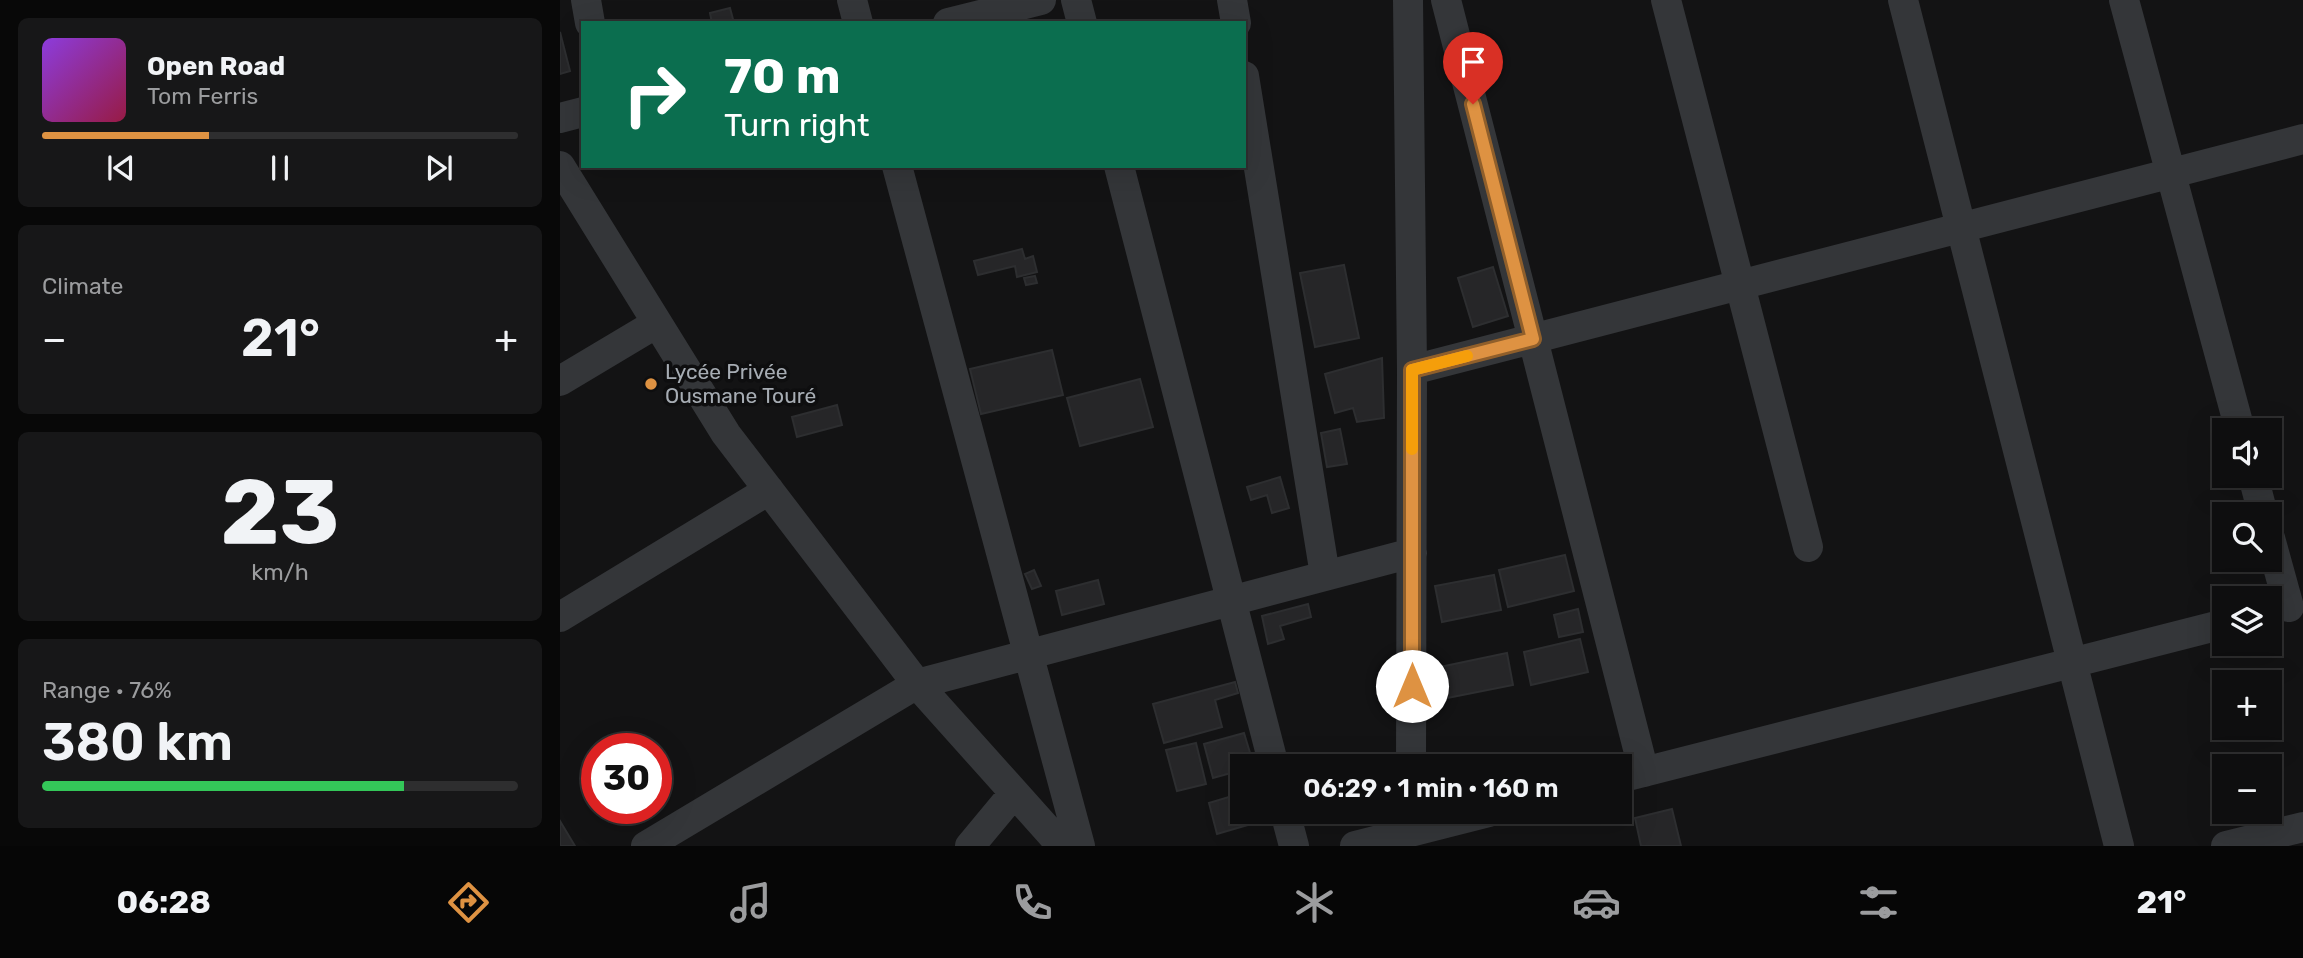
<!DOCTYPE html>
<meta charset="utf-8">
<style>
body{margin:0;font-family:Rubik,sans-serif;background:#171718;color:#f1f3f6;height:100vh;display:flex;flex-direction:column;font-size:26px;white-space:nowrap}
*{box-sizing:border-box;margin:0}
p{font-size:23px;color:#9b9c9e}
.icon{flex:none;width:38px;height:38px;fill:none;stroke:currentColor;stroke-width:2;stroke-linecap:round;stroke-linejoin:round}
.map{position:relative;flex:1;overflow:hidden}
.side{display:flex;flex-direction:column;gap:18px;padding:18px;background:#080808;width:560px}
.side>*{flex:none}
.banner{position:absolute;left:21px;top:21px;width:665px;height:147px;border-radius:0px;box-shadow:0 7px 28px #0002,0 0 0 2px #2e2e2f;background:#0b6e4f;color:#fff;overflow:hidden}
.fabs{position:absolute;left:1652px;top:418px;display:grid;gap:14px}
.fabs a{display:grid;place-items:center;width:70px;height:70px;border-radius:0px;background:#0e0e0f;box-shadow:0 7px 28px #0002,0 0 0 2px #2e2e2f;font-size:35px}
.speed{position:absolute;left:21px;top:733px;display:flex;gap:14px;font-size:35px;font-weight:700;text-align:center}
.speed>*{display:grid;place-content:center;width:91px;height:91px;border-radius:50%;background:#0e0e0f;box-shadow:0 7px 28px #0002,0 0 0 2px #2e2e2f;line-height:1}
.speed .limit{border:10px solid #d22;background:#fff;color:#111}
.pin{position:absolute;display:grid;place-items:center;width:60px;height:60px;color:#fff;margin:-72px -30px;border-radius:50% 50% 50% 0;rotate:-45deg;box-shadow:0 0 7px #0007}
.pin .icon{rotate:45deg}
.me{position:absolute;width:77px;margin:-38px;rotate:0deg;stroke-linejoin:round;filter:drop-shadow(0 0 5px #0008)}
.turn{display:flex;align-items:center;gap:24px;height:147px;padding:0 28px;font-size:32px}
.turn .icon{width:91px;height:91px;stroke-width:2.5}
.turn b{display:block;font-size:49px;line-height:60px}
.big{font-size:52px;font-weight:600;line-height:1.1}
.side .card{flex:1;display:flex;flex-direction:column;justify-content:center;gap:10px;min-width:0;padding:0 24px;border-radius:10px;background:#171718}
.side .dial{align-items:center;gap:0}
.dial b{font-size:91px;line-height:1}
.song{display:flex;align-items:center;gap:21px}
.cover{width:84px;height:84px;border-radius:10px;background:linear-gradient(135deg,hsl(270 70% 55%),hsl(340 70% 35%))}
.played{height:7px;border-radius:4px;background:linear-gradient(90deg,#de9242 35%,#2e2e2f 35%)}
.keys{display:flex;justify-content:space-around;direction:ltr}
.heat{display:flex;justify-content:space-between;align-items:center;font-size:38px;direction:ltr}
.charge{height:10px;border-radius:5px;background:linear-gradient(90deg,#34c759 76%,#2e2e2f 0)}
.trip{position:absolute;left:670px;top:754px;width:402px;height:70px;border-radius:0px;background:#0e0e0f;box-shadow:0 7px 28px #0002,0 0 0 2px #2e2e2f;font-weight:600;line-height:70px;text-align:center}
.tabs{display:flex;height:112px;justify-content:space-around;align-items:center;background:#060606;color:#9b9c9e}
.tabs .icon{width:49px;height:49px}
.tabs .selected{color:#de9242}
.tabs b{font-size:32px;color:#f1f3f6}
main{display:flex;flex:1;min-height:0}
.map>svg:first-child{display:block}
.building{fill:#262628;stroke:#2d2e30;stroke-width:2}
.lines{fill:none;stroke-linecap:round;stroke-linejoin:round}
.street{stroke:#343639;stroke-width:30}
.route-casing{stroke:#905f2b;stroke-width:18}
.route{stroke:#de9242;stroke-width:12}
.slow{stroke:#f59e0b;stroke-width:12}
.poi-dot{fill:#de9242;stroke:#0e0e0f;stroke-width:2.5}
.labels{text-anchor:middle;stroke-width:7;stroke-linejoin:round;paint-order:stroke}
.poi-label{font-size:21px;fill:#a6acb3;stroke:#0e0e0f;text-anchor:start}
</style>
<main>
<section class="side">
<div class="card">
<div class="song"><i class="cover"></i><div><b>Open Road</b><p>Tom Ferris</p></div></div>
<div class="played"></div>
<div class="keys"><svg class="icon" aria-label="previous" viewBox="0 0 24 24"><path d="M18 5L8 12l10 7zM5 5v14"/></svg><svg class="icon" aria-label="pause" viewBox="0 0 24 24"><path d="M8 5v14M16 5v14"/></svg><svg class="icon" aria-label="next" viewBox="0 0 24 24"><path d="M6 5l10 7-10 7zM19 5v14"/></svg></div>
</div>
<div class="card"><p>Climate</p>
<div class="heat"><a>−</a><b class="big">21°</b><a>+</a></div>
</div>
<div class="card dial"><b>23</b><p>km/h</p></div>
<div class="card"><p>Range · 76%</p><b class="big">380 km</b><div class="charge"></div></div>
</section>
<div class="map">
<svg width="1743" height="846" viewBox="0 0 1743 846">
<rect width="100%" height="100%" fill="#131314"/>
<path class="building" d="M170 8 174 23H152L150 13Z
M0 32 10 71 0 74Z
M462 249 465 259 473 256 477 272 457 277 455 266 418 275 414 261Z
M784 265 799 338 755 347 740 273Z
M933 267 948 316 913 327 898 278Z
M475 276 477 283 466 285 464 278Z
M492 350 503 395 421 414 410 369Z
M822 358 824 418 797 422 793 408 775 413 765 374Z
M580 379 593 427 520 446 507 398Z
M277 405 282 425 237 437 232 417Z
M780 429 787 464 767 467 761 433Z
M720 477 729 508 712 513 707 495 691 500 687 487Z
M1005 555 1014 591 948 607 939 570Z
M474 570 481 586 472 589 465 574Z
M934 575 941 610 882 622 875 586Z
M538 580 544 604 502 615 496 591Z
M748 604 751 617 720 626 724 639 708 644 702 616Z
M1018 609 1023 632 999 637 994 615Z
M1020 639 1028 672 971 685 964 652Z
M947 653 953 685 877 700 870 669Z
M675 682 678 693 655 700 662 727 604 743 593 704Z
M684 733 694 766H682V770L653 778 644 744Z
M636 743 646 784 617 791 606 750Z
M682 793V812H696L698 822 657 834 649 803Z
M1112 809 1121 846H1081L1075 818Z
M0 821 15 846H0Z"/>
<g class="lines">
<path class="street" d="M26 0 30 23
M292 0 298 23
M516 0 522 23
M672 0 676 23
M848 0 852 370 851 766
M886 0 1084 772
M1106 0 1248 547
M1343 0 1559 846
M1564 0 1680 430
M388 23 481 0
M684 76 765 575
M0 118 23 112
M0 166 166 434 357 684 502 846
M337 166 520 846
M559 166 714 766
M852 370 1743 139
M0 381 97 323
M1693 476 1703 514
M1710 538 1729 607
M0 617 209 490
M1060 778 1664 624
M725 812 734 846
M86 846 357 684 852 553
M410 846 454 793
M795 846 929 812
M1666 846 1743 827"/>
</g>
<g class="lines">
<defs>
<path id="route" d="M852 686V370L973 339 913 104"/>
</defs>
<use href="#route" class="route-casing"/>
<use href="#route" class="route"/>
<path class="slow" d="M852 449V370L907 356"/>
</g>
<circle class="poi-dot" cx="91" cy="384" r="7"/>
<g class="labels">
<g class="poi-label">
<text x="105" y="379">Lycée Privée<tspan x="105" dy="24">Ousmane Touré</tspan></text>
</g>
</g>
</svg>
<div class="fabs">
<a><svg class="icon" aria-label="sound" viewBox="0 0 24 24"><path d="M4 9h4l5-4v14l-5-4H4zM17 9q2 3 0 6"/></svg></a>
<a><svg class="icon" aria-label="search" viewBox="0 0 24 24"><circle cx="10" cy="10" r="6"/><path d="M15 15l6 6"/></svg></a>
<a><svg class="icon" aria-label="layers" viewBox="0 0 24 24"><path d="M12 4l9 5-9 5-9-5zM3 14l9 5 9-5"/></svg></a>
<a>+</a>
<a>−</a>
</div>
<div class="speed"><div class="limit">30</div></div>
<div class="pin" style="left:913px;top:104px;background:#d93025"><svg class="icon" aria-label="arrive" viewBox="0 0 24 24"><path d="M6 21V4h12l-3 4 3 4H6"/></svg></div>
<svg class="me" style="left:852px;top:686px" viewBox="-20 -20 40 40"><circle r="19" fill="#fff"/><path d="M0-13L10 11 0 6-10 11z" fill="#de9242"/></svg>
<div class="trip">06:29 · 1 min · 160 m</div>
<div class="banner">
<div class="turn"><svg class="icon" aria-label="right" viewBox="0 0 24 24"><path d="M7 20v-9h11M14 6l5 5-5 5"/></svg><div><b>70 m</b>Turn right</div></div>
</div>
</div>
</main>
<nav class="tabs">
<b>06:28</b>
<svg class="icon selected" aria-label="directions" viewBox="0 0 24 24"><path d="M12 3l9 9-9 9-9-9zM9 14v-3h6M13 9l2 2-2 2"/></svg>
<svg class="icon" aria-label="music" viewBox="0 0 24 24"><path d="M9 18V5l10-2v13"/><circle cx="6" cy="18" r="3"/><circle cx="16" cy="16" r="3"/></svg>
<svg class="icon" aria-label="phone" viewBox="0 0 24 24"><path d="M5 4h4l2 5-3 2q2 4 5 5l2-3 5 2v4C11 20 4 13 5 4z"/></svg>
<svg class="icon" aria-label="climate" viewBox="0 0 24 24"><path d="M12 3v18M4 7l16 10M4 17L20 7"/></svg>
<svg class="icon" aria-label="car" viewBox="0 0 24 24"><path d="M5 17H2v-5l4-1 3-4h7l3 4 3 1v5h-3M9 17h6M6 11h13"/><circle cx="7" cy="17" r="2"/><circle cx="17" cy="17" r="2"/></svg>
<svg class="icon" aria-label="filters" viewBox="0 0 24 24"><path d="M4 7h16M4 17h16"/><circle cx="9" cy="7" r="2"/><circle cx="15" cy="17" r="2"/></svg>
<b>21°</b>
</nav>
